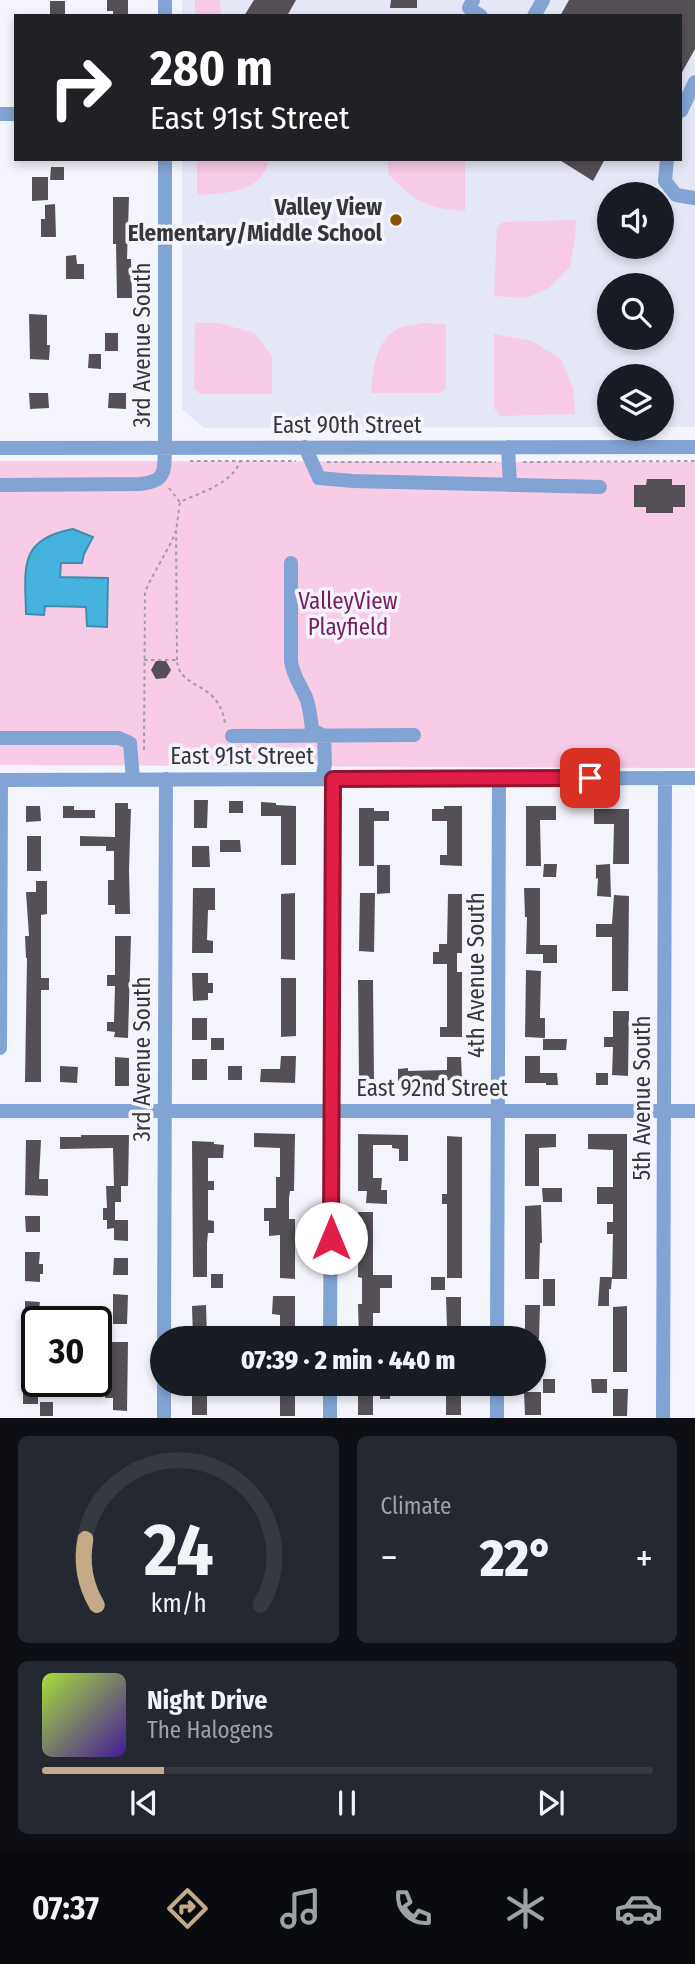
<!DOCTYPE html>
<meta charset="utf-8">
<style>
body{margin:0;font-family:"Fira Sans Condensed",sans-serif;background:#242831;color:#f1f3f6;height:100vh;display:flex;flex-direction:column;font-size:26px;white-space:nowrap}
*{box-sizing:border-box;margin:0}
p{font-size:23px;color:#9ea1a6}
.icon{flex:none;width:38px;height:38px;fill:none;stroke:currentColor;stroke-width:2;stroke-linecap:round;stroke-linejoin:round}
.map{position:relative;height:1418px;overflow:hidden}
.sheet{display:flex;flex-direction:column;gap:18px;padding:18px;background:#0d0f14;flex:1}
.sheet>*{flex:none}
.guide{position:absolute;left:14px;top:14px;width:668px;height:147px;border-radius:0px;box-shadow:0 4px 10px #0003;background:#202124;color:#fff;overflow:hidden}
.fabs{position:absolute;left:597px;top:182px;display:grid;gap:14px}
.fabs a{display:grid;place-items:center;width:77px;height:77px;border-radius:50%;background:#171b24;box-shadow:0 4px 10px #0003;font-size:35px}
.speed{position:absolute;left:21px;top:1306px;display:flex;gap:14px;font-size:35px;font-weight:700;text-align:center}
.speed>*{display:grid;place-content:center;width:91px;height:91px;border-radius:50%;background:#171b24;box-shadow:0 4px 10px #0003;line-height:1}
.speed .limit{border:4px solid #111;border-radius:10px;background:#fff;color:#111}
.pin{position:absolute;display:grid;place-items:center;width:60px;height:60px;color:#fff;margin:-30px;border-radius:14px;box-shadow:0 4px 10px #0006}
.me{position:absolute;width:77px;margin:-38px;rotate:0deg;stroke-linejoin:round;filter:drop-shadow(0 0 5px #0008)}
.turn{display:flex;align-items:center;gap:24px;height:147px;padding:0 21px;font-size:32px}
.turn .icon{width:91px;height:91px;stroke-width:2.5}
.turn b{display:block;font-size:49px;line-height:60px}
.big{font-size:52px;font-weight:800;line-height:1.1}
.sheet .card{flex:1;display:flex;flex-direction:column;justify-content:center;gap:10px;min-width:0;padding:0 24px;border-radius:10px;background:#242831}
.sheet .dial{align-items:center;gap:0}
.dial svg{height:182px;overflow:visible;fill:none;stroke:#363941;stroke-width:7;stroke-linecap:round;text-anchor:middle}
.dial text{fill:#f1f3f6;stroke:none}
.song{display:flex;align-items:center;gap:21px}
.cover{width:84px;height:84px;border-radius:10px;background:linear-gradient(135deg,hsl(80 70% 55%),hsl(260 70% 35%))}
.played{height:7px;border-radius:4px;background:linear-gradient(90deg,#c3ab89 20%,#363941 20%)}
.keys{display:flex;justify-content:space-around;direction:ltr}
.heat{display:flex;justify-content:space-between;align-items:center;font-size:38px;direction:ltr}
.sheet .tiles{flex:1;display:grid;gap:18px;grid-template-columns:1fr 1fr}
.card:last-child{grid-column:span 2}
.trip{position:absolute;left:150px;top:1326px;width:396px;height:70px;border-radius:35px;background:#171b24;box-shadow:0 4px 10px #0003;font-weight:800;line-height:70px;text-align:center}
.tab-bar{display:flex;height:112px;justify-content:space-around;align-items:center;background:#090b0e;color:#9ea1a6}
.tab-bar .icon{width:49px;height:49px}
.tab-bar .on{color:#c3ab89}
.tab-bar b{font-size:32px;color:#f1f3f6}
.map>svg:first-child{display:block}
.built{fill:#e6e7f6;fill-rule:evenodd}
.green{fill:#f8cbe6}
.water{fill:#46b2de;stroke:#428dad;stroke-width:2}
.building{fill:#545056}
.lines{fill:none;stroke-linecap:round;stroke-linejoin:round}
.path{stroke:#9f9fa4;stroke-width:2;stroke-dasharray:3.5 3.5;stroke-linecap:butt}
.minor{stroke:#82a4d4;stroke-width:14}
.route-casing{stroke:#92132f;stroke-width:18}
.route{stroke:#e11d48;stroke-width:12}
.poi-dot{fill:#8a5304;stroke:#f4f4fc;stroke-width:2.5}
.labels{text-anchor:middle;stroke-width:7;stroke-linejoin:round;paint-order:stroke}
.poi-label{font-size:23px;font-weight:bold;fill:#37373a;stroke:#f4f4fc;text-anchor:end}
.street-label{font-size:23px;fill:#37373a;stroke:#f4f4fc}
.park-label{font-size:23px;fill:#791c5f;stroke:#f4f4fc}
</style>
<div class="map">
<svg width="695" height="1418" viewBox="0 0 695 1418">
<rect width="100%" height="100%" fill="#f4f4fc"/>
<path class="built" d="M182 0H695V427H662V376H609V427L204 428 182 409V159H681V16H182ZM609 194H662V247H609ZM609 285H662V338H609Z"/>
<path class="green" d="M195 0H220L221 16H195Z
M197 159H269C262 194 226 193 197 195Z
M387 159H465V211C425 208 417 202 389 175Z
M576 220 575 239 570 267 549 288 527 298 494 296 497 228 503 222Z
M195 323H219L254 333 272 356V394H200L194 389Z
M422 323 446 324V388L440 393H371C373 370 375 340 399 328 405 325 415 325 422 323Z
M494 334 532 341 561 359 573 388 575 414 500 416 494 408Z
M0 461 695 462V768L0 765Z"/>
<path class="water" d="M73 529 93 537 84 554 82 563H61L60 577 108 578 107 627 87 626 86 607 45 606 44 615 26 614C25 568 18 539 73 529Z"/>
<path class="building" d="M107 0H128V16H113V11H107Z
M254 0H296L287 16H244Z
M391 0H417V8H390Z
M569 0H695V49L681 74V16H560Z
M50 1H65V15H50Z
M558 159H605L593 181Z
M51 167H64V180H50Z
M32 177H48V200L32 201Z
M113 197H129L127 259H131L132 298H117L116 244H113Z
M55 204 56 237H41V219H45V205Z
M76 255 77 264H84V279H66V256Z
M29 314 47 315V345H50L49 360 30 359Z
M105 333H118V351H105Z
M89 354H101V369L88 368Z
M29 393H48L49 408 30 409Z
M109 393H126V409L108 408Z
M647 479H672V485H685V507H673V513H646V507H634V485H646Z
M156 661H166L171 670 166 678 156 679 151 670Z
M194 800H208L207 828H194Z
M229 801H243V813H229Z
M261 802 276 803V805L296 806V865H281V816H261Z
M115 803H128V809H131L129 869 130 914H115V905H108V880H114V851H106V846H80V836L115 837Z
M26 806H40L41 821 26 822Z
M63 806H74V810H95V818H63Z
M444 806H462V866L440 865V855H447V821H432V809H444Z
M526 806H556V820H540L541 866H526Z
M359 808H374V811H389V821H374V866H359Z
M594 809H629V864H613L614 824H594Z
M27 836H41V871H27Z
M220 840H240L241 852H220Z
M192 846H209L210 867H192Z
M544 864H557L556 877H543Z
M610 864 611 897 597 896 598 878 596 879V865Z
M377 865H390V893L377 894Z
M36 881H47V914L41 915V978H49V990H41V1082H25L27 958H26L25 936H29L26 892H36Z
M193 888H215V910H208L207 940 213 941V953H192Z
M524 888H540V945H557V963H543V954H526L527 917H525Z
M295 893V960L281 959V894Z
M360 893H375L374 952 359 951Z
M448 894H462V953H457V972H462V1037H440V1027H447V964H433V952H439V944H447Z
M614 895 629 896 628 991H612V937H596V924H612Z
M115 936H131L128 1038 114 1037 115 1032 107 1031V1022H114L115 986H107V975H115Z
M526 970 541 971 540 1013V1018H545V1038L525 1037Z
M192 973H208V983H213V993H208V1000L193 1001Z
M281 978H296V1036L281 1037Z
M358 980H373L374 1079H359Z
M613 1011H629L628 1076 612 1075 613 1047H604V1037H613Z
M192 1018H207V1040H192Z
M211 1038H224V1050H211Z
M543 1039H567L566 1050H543Z
M281 1056H296L295 1083 260 1082 261 1069H280Z
M525 1056H540V1073H557L558 1085H546V1083H525Z
M115 1057 129 1058V1086H115Z
M447 1057H461L462 1080 424 1081V1084H412V1080L398 1081V1069L408 1068V1071L447 1070Z
M192 1059H207V1080H192Z
M60 1066 78 1067 77 1083 60 1082Z
M228 1066H242V1080H228Z
M596 1073H608V1085H596Z
M254 1133 295 1134 294 1191H290L289 1198V1219H295V1279L280 1278V1235L269 1236V1221H264V1208H276V1177H280V1148L254 1147Z
M358 1134 408 1135V1161H399V1149L392 1148V1145H373V1178H382L381 1190H387V1204L366 1203 367 1191H358Z
M525 1134H556V1147L539 1148V1186H525Z
M588 1134H627V1279H612L613 1234H607V1222H613V1204H597V1187H613V1150L588 1149Z
M81 1135H129L128 1186H121V1202H115V1220H128V1241L114 1240V1228L107 1229V1220H103V1208H107L106 1186H114L113 1148 60 1149V1137H81Z
M447 1136 462 1137V1278H447V1204H442V1194H447Z
M26 1140H41L39 1179H48V1196L25 1195Z
M192 1141 214 1142V1144L224 1145 223 1158H208V1181H214V1190H208V1220L214 1221V1233H208L207 1243V1277H193Z
M542 1188H562V1202H543Z
M541 1205 542 1243H540L539 1279H525V1206Z
M358 1212H373V1275H392V1288H380V1313H373V1339H359L358 1304H362V1278L358 1277Z
M25 1216H40V1232H26Z
M25 1252H40L39 1264H43V1274H40V1282L25 1281Z
M114 1258H128V1275H113Z
M211 1274H223V1288H211Z
M431 1277H445V1290H431Z
M600 1277H612L611 1289H609V1306H598Z
M543 1279H555V1306H543Z
M113 1294 128 1295 127 1324H113Z
M273 1296H295V1329H280V1315L272 1314Z
M446 1297H461V1328H447Z
M25 1301 40 1302 39 1309H51V1319L25 1318Z
M206 1305 207 1339H193L192 1306Z
M525 1305H540L539 1339H525Z
M627 1306V1372H613V1307Z
M112 1342H128L127 1411 113 1410V1398H105L106 1387H108L109 1357H112Z
M25 1344H37V1363H25Z
M534 1353 543 1354V1374H534Z
M543 1379H555V1393H543Z
M591 1379H607V1393H592Z
M23 1381H38V1404H23Z
M380 1384H393V1393H390V1399H380Z
M613 1389H628L627 1416H613Z
M295 1391V1416H280V1392Z
M446 1391H461V1415H446Z
M192 1392H207V1415H192Z
M358 1392 373 1393V1415H358Z
M524 1392H541V1415H525Z
M40 1402H53V1416H40Z"/>
<g class="lines">
<path class="path" d="M190 461H296
M327 462H496
M523 462 695 461
M169 488 180 502C201 492 230 485 240 462
M144 660H177C178 681 198 683 211 695 220 703 224 714 225 725
M177 660 176 531 180 502
M144 750 145 592C154 571 167 553 176 531"/>
<path class="minor" d="M165 0V16
M473 0 469 8 481 16
M534 16 543 0
M681 111 695 82
M0 114H16
M667 159 665 181 676 195 694 198
M305 447 319 478 353 481 600 487
M508 447 510 485
M0 448 695 447
M0 485 140 484C167 481 164 471 165 448V159
M291 563V661C293 677 301 685 307 700 310 710 311 719 312 730L324 736 325 764 322 779
M232 736 414 735
M0 738H119L130 743 133 779
M0 780 695 778
M0 1048 1 780
M0 1111H695
M164 1339 166 779
M330 1339 333 779
M497 1339 499 779
M164 1418V1384
M330 1418V1384
M497 1418V1384
M663 1418 665 778"/>
</g>
<g class="lines">
<defs>
<path id="route" d="M331 1238 333 779 590 778"/>
</defs>
<use href="#route" class="route-casing"/>
<use href="#route" class="route"/>
</g>
<circle class="poi-dot" cx="396" cy="220" r="7"/>
<g class="labels">
<g class="poi-label">
<text x="382" y="215">Valley View<tspan x="382" dy="26">Elementary/Middle School</tspan></text>
</g>
<g class="street-label">
<text transform="translate(142 345) rotate(-90)" y="8">3rd Avenue South</text>
<text x="347" y="433">East 90th Street</text>
<text x="242" y="764">East 91st Street</text>
<text transform="translate(476 975) rotate(-90)" y="8">4th Avenue South</text>
<text transform="translate(142 1059) rotate(-90)" y="8">3rd Avenue South</text>
<text x="432" y="1096">East 92nd Street</text>
<text transform="translate(642 1098) rotate(-90)" y="8">5th Avenue South</text>
</g>
<g class="park-label">
<text x="348" y="609">ValleyView<tspan x="348" dy="26">Playfield</tspan></text>
</g>
</g>
</svg>
<div class="fabs">
<a><svg class="icon" aria-label="sound" viewBox="0 0 24 24"><path d="M4 9h4l5-4v14l-5-4H4zM17 9q2 3 0 6"/></svg></a>
<a><svg class="icon" aria-label="search" viewBox="0 0 24 24"><circle cx="10" cy="10" r="6"/><path d="M15 15l6 6"/></svg></a>
<a><svg class="icon" aria-label="layers" viewBox="0 0 24 24"><path d="M12 4l9 5-9 5-9-5zM3 14l9 5 9-5"/></svg></a>
</div>
<div class="speed"><div class="limit">30</div></div>
<div class="pin" style="left:590px;top:778px;background:#d93025"><svg class="icon" aria-label="arrive" viewBox="0 0 24 24"><path d="M6 21V4h12l-3 4 3 4H6"/></svg></div>
<svg class="me" style="left:331px;top:1238px" viewBox="-20 -20 40 40"><circle r="19" fill="#fff"/><path d="M0-13L10 11 0 6-10 11z" fill="#e11d48"/></svg>
<div class="trip">07:39 · 2 min · 440 m</div>
<div class="guide">
<div class="turn"><svg class="icon" aria-label="right" viewBox="0 0 24 24"><path d="M7 20v-9h11M14 6l5 5-5 5"/></svg><div><b>280 m</b>East 91st Street</div></div>
</div>
</div>
<section class="sheet">
<div class="tiles">
<div class="card dial"><svg viewBox="0 0 100 80">
<path d="M14 69A42 42 0 1 1 86 69"/>
<path d="M14 69A42 42 0 0 1 9 40" stroke="#c3ab89"/>
<text x="50" y="56" font-size="32" font-weight="700">24</text>
<text x="50" y="72" font-size="11">km/h</text>
</svg></div>
<div class="card"><p>Climate</p>
<div class="heat"><a>−</a><b class="big">22°</b><a>+</a></div>
</div>
<div class="card">
<div class="song"><i class="cover"></i><div><b>Night Drive</b><p>The Halogens</p></div></div>
<div class="played"></div>
<div class="keys"><svg class="icon" aria-label="previous" viewBox="0 0 24 24"><path d="M18 5L8 12l10 7zM5 5v14"/></svg><svg class="icon" aria-label="pause" viewBox="0 0 24 24"><path d="M8 5v14M16 5v14"/></svg><svg class="icon" aria-label="next" viewBox="0 0 24 24"><path d="M6 5l10 7-10 7zM19 5v14"/></svg></div>
</div>
</div>
</section>
<nav class="tab-bar">
<b>07:37</b>
<svg class="icon on" aria-label="directions" viewBox="0 0 24 24"><path d="M12 3l9 9-9 9-9-9zM9 14v-3h6M13 9l2 2-2 2"/></svg>
<svg class="icon" aria-label="music" viewBox="0 0 24 24"><path d="M9 18V5l10-2v13"/><circle cx="6" cy="18" r="3"/><circle cx="16" cy="16" r="3"/></svg>
<svg class="icon" aria-label="phone" viewBox="0 0 24 24"><path d="M5 4h4l2 5-3 2q2 4 5 5l2-3 5 2v4C11 20 4 13 5 4z"/></svg>
<svg class="icon" aria-label="climate" viewBox="0 0 24 24"><path d="M12 3v18M4 7l16 10M4 17L20 7"/></svg>
<svg class="icon" aria-label="car" viewBox="0 0 24 24"><path d="M5 17H2v-5l4-1 3-4h7l3 4 3 1v5h-3M9 17h6M6 11h13"/><circle cx="7" cy="17" r="2"/><circle cx="17" cy="17" r="2"/></svg>
</nav>
